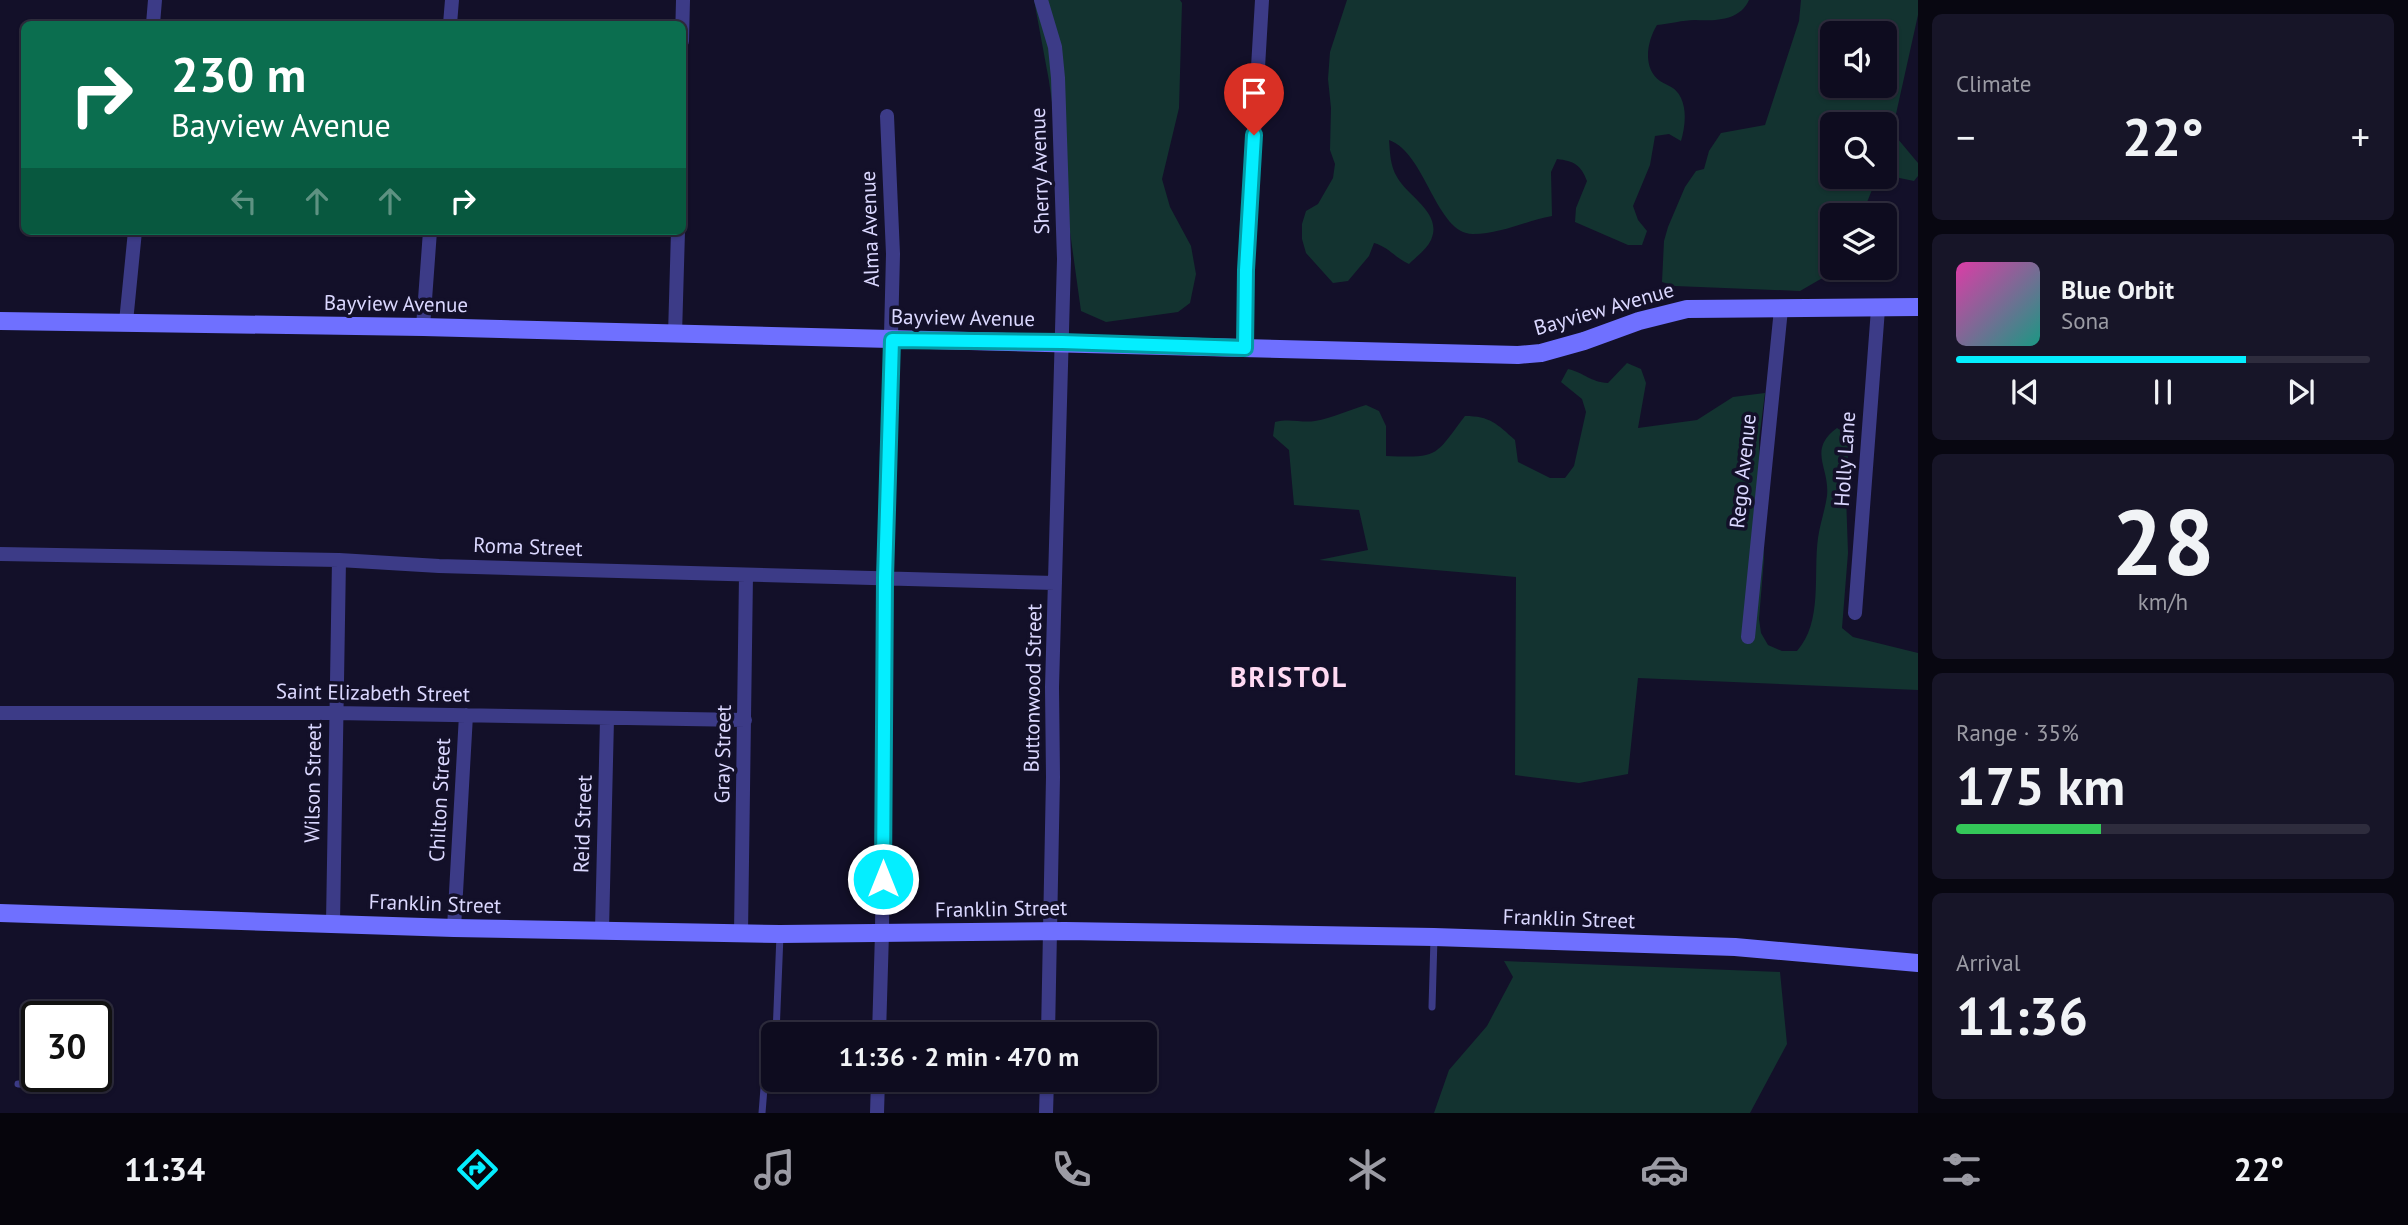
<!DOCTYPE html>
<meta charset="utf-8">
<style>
body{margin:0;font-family:"PT Sans",sans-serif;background:#171528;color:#f1f3f6;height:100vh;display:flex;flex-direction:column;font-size:26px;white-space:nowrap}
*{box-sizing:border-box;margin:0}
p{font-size:23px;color:#9b9ba4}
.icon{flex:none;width:38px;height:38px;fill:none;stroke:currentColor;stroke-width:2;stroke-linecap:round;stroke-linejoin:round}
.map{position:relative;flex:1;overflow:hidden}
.details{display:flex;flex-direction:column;gap:14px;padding:14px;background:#080711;width:490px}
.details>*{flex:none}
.hud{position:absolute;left:21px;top:21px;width:665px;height:214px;border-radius:10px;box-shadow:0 2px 5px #0004,0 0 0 2px #2e2c3d;background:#0b6e4f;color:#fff;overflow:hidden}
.controls{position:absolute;left:1820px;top:21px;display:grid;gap:14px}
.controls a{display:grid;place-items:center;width:77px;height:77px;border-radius:10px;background:#0e0c1f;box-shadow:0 2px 5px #0004,0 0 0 2px #2e2c3d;font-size:35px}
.speed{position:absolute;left:21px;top:1001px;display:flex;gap:14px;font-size:35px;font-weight:700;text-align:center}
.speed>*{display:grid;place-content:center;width:91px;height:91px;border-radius:50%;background:#0e0c1f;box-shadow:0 2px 5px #0004,0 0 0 2px #2e2c3d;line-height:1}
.speed .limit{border:4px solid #111;border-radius:10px;background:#fff;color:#111}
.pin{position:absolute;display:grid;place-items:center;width:60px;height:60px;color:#fff;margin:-72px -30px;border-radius:50% 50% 50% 0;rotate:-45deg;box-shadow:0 0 7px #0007}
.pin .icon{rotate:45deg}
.me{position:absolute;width:77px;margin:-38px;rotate:0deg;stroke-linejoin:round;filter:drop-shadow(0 0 5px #0008)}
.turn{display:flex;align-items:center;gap:24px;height:147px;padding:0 35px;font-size:32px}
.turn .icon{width:91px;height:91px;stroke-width:2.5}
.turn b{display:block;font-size:49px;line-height:60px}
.lanes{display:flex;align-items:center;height:66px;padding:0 35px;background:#0003;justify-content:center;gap:35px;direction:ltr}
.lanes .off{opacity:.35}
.big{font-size:52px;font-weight:800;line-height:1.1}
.details .card{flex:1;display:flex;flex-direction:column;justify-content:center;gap:10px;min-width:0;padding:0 24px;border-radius:10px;background:#171528}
.details .dial{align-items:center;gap:0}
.dial b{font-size:91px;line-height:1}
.song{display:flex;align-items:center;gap:21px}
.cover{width:84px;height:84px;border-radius:10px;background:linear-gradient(135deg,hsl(320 70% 55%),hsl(170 70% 35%))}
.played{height:7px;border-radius:4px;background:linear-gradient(90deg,#04eeff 70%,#2e2c3d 70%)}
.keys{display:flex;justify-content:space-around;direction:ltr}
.heat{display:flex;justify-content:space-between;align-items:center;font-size:38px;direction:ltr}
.charge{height:10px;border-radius:5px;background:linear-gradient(90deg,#34c759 35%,#2e2c3d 0)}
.trip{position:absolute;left:761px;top:1022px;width:396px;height:70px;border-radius:10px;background:#0e0c1f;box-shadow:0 2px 5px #0004,0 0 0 2px #2e2c3d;font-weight:800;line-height:70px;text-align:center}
.menu{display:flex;height:112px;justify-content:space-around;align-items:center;background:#06050c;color:#9b9ba4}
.menu .icon{width:49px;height:49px}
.menu .on{color:#04eeff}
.menu b{font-size:32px;color:#f1f3f6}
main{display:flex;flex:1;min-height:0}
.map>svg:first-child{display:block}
.green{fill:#133330;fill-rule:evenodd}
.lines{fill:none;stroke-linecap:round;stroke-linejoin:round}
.lane{stroke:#3c3b87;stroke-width:7}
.street{stroke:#3c3b87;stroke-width:14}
.secondary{stroke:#6f70ff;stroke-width:18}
.route-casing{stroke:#039ba6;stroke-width:18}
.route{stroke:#04eeff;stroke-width:12}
.labels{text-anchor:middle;stroke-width:7;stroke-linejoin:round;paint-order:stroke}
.street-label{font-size:21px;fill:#dbd8ff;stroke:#131029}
.district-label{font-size:28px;font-weight:bold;letter-spacing:2px;fill:#ffdaf3;stroke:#131029}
</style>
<main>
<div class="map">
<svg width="1918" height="1113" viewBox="0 0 1918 1113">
<rect width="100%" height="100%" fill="#131029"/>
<path class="green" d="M1034 0H1180L1182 3 1179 108 1162 179 1170 207 1191 246 1196 274 1190 303 1178 312 1106 322 1081 311 1049 81Z
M1347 0H1749C1740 21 1714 21 1695 20 1683 20 1669 24 1657 25 1647 41 1642 68 1660 81 1668 86 1676 87 1681 98 1687 111 1685 127 1681 141L1669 134 1655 136 1650 165 1633 206 1638 220 1647 231 1642 245H1628L1575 222 1576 208 1587 181C1581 165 1574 161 1557 159L1551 172 1552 216C1525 221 1501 234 1473 234 1436 234 1426 153 1389 140 1390 152 1390 166 1397 177 1408 197 1443 213 1431 240 1427 249 1416 257 1409 264 1395 258 1389 247 1374 243L1369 256 1348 281 1333 283 1306 253 1302 239V224L1306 211 1318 204 1333 178 1335 164 1330 150 1331 108 1328 79 1330 52Z
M1801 0H1918V15L1892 132 1918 163V176L1914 181 1885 175V124H1832V177H1877L1862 215H1832V268H1839L1838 269 1800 291 1675 286 1662 282 1664 241 1668 227 1685 187 1696 171 1704 169 1709 151 1721 133 1765 125 1799 21ZM1885 33V86H1832V33Z
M1627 363 1641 369 1646 383 1638 428 1697 420 1733 397 1765 393 1759 440 1764 558 1759 619 1761 633 1768 645 1782 651H1797C1823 622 1813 574 1818 538 1820 524 1825 510 1827 496 1830 467 1807 450 1837 428L1849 435 1846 495 1848 553 1842 628 1853 637 1918 653V690L1638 678 1628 774 1579 783 1515 775 1516 577 1319 560 1368 550 1359 510 1294 505 1289 450 1273 436 1275 422C1290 418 1301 423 1315 421 1332 418 1349 410 1366 405L1379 411 1386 426V456C1439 458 1434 457 1465 416 1490 416 1497 424 1515 440L1518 462 1550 478H1565L1574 466 1586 412 1582 399 1561 382 1568 369C1585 373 1590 382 1608 383Z
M1504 961 1780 972 1787 1044 1750 1113H1434L1449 1070 1487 1026 1513 977Z"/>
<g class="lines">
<path class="lane" d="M1432 1007 1434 938
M776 1034 780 935
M18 1084 44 1085
M762 1113 764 1088 774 1069"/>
<path class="street" d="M1041 0 1055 47 1058 78 1064 259 1052 687 1053 777 1048 1034
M153 24 155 0
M450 24 452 0
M682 41 683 0
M126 322 135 231
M423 327 430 231
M675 335 678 231
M1245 348 1246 269 1262 0
M0 554 339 560 439 566 1055 583
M1855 613 1878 309
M1748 637 1781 309
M0 713H335L745 720
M333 923 339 560
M454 928 466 715
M602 930 607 719
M741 933 746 575
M879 1034 882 933 885 578 893 254 887 116
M877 1113 878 1080
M1046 1113 1047 1080"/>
<path class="secondary" d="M0 321 423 327 1518 355 1541 353 1584 341 1639 321 1687 309 1918 307
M0 913 454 928 780 934 1065 931 1434 937 1735 947 1918 963"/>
</g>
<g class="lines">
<defs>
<path id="route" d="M883 879 885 578 892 340 1062 342 1245 348 1246 270 1254 135"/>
</defs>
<use href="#route" class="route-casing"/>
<use href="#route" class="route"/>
</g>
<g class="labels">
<g class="street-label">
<text transform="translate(1040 171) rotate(-92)" y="7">Sherry Avenue</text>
<text transform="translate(870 229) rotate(-92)" y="7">Alma Avenue</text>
<text transform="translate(396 304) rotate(1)" y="7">Bayview Avenue</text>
<text transform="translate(1604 309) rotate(-16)" y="7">Bayview Avenue</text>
<text transform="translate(963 318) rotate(1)" y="7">Bayview Avenue</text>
<text transform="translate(1845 459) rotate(-86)" y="7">Holly Lane</text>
<text transform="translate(1743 471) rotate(-84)" y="7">Rego Avenue</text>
<text transform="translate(528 547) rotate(2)" y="7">Roma Street</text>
<text transform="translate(1033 688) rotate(-89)" y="7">Buttonwood Street</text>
<text transform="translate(373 693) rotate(1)" y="7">Saint Elizabeth Street</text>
<text transform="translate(723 754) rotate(-89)" y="7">Gray Street</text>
<text transform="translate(313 783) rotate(-89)" y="7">Wilson Street</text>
<text transform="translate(440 800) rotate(-87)" y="7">Chilton Street</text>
<text transform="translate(583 824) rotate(-88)" y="7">Reid Street</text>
<text transform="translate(435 904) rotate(2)" y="7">Franklin Street</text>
<text transform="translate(1001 909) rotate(-1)" y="7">Franklin Street</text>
<text transform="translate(1569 919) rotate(2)" y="7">Franklin Street</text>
</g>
<g class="district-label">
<text x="1289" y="687">BRISTOL</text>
</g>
</g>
</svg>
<div class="controls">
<a><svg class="icon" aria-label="sound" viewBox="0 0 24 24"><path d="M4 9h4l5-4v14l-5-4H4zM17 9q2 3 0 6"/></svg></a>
<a><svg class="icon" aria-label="search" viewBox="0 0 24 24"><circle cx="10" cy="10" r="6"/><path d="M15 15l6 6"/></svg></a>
<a><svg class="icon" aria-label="layers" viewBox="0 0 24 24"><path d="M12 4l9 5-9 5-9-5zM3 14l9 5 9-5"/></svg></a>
</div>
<div class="speed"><div class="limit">30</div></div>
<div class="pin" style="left:1254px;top:135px;background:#d93025"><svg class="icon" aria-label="arrive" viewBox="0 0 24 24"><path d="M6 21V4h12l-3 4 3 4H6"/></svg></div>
<svg class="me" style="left:883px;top:879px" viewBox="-20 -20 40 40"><circle r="17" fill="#04eeff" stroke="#fff" stroke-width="3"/><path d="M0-11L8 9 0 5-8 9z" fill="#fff"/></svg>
<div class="trip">11:36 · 2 min · 470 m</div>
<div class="hud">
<div class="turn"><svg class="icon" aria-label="right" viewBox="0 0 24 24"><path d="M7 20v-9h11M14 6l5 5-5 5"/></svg><div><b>230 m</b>Bayview Avenue</div></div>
<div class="lanes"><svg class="icon off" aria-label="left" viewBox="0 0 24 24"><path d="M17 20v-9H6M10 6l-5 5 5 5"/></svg><svg class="icon off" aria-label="ahead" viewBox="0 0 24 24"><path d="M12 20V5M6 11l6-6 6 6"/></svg><svg class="icon off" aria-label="ahead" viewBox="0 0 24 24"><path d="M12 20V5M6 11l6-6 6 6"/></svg><svg class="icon" aria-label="right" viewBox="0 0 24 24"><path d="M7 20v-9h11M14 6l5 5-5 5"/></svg></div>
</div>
</div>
<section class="details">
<div class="card"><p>Climate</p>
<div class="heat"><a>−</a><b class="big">22°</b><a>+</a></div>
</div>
<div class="card">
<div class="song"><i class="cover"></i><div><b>Blue Orbit</b><p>Sona</p></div></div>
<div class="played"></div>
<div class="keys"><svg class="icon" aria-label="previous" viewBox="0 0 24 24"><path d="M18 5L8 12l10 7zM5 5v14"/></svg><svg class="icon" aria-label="pause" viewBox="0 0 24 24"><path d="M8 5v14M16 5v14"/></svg><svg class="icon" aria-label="next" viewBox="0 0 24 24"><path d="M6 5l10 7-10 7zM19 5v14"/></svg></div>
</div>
<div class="card dial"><b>28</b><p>km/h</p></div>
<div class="card"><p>Range · 35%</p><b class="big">175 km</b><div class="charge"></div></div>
<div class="card"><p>Arrival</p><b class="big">11:36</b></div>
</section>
</main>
<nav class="menu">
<b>11:34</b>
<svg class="icon on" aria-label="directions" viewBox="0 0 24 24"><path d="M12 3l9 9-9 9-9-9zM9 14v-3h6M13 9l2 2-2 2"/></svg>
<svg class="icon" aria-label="music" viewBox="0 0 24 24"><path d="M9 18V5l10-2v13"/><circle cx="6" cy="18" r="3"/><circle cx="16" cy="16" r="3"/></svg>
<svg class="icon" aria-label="phone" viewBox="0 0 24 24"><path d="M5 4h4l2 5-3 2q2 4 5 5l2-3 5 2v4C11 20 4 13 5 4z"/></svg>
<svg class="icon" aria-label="climate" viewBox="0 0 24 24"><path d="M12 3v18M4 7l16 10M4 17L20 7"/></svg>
<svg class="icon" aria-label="car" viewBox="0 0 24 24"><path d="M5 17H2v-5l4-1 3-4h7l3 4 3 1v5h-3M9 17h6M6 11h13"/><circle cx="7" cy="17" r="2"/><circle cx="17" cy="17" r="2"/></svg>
<svg class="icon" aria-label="filters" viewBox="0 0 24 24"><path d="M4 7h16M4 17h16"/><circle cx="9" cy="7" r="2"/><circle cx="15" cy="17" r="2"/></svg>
<b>22°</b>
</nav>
